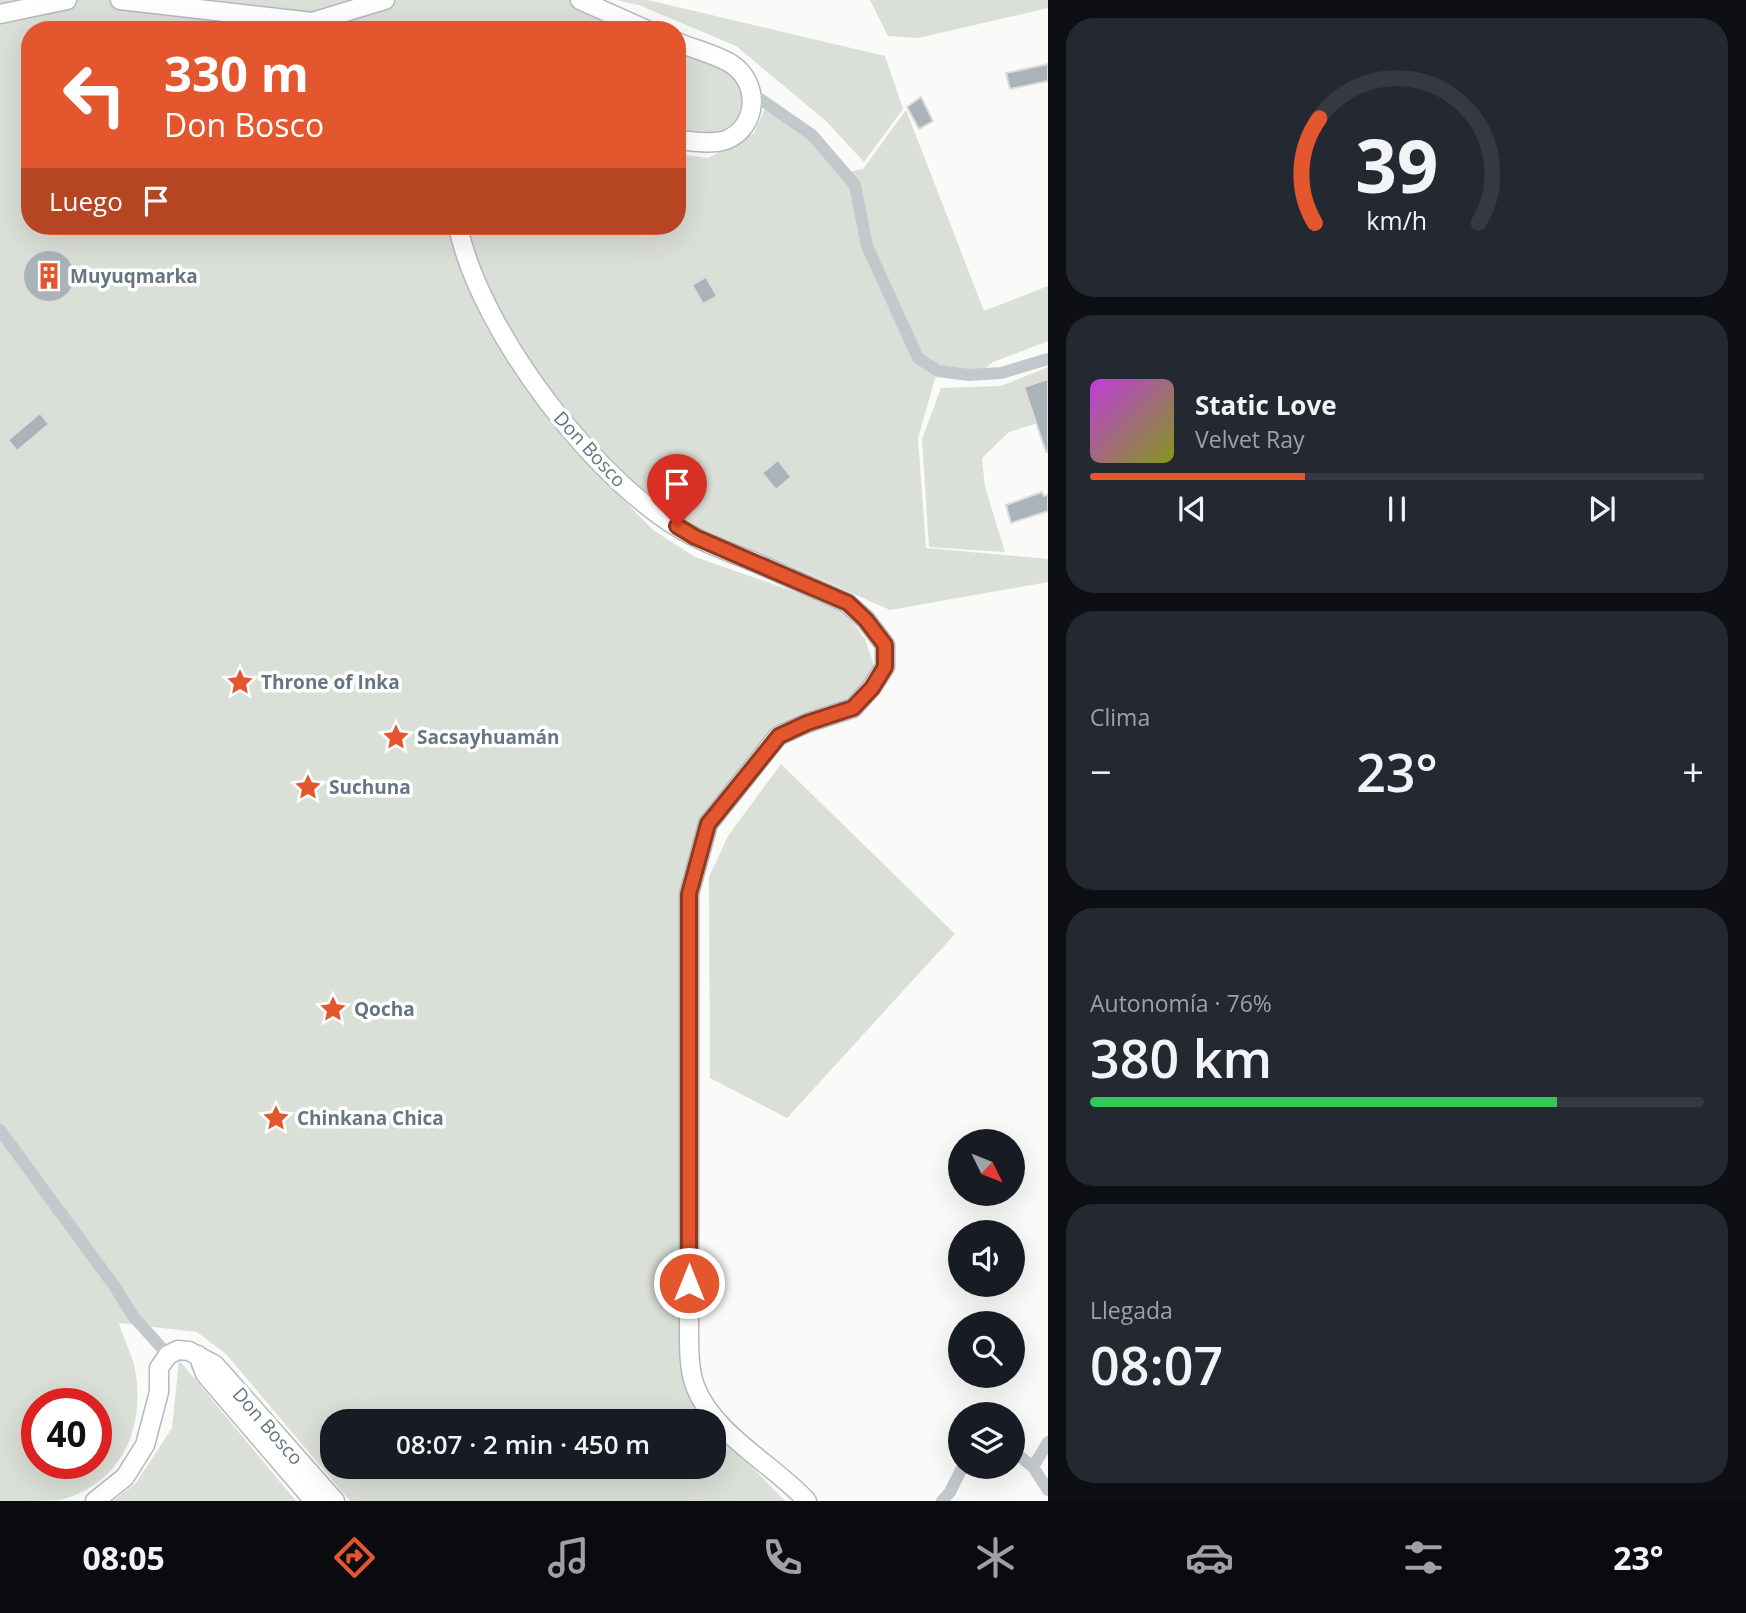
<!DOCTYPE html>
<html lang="es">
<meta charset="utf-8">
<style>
body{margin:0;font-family:"Open Sans",sans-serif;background:#242831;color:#f1f3f6;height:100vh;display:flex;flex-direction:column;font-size:26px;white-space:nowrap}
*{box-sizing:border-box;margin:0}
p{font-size:23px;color:#9ea1a6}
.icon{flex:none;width:38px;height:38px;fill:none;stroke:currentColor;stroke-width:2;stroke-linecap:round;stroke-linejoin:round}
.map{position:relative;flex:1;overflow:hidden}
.details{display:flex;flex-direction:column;gap:18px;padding:18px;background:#0d0f14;width:698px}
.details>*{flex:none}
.hud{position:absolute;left:21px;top:21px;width:665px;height:214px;border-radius:28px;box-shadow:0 7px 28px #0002;background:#e4572e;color:#fff;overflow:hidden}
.needle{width:46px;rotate:133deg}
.tools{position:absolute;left:948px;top:1129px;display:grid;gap:14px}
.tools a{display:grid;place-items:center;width:77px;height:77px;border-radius:50%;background:#171b24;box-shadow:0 7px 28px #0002;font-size:35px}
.speed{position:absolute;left:21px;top:1388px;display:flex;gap:14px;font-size:35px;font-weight:700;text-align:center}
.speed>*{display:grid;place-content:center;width:91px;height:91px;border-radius:50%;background:#171b24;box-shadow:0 7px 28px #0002;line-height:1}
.speed .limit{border:10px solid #d22;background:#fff;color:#111}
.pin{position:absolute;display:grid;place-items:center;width:60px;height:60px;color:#fff;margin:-72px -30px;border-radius:50% 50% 50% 0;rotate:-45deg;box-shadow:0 0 7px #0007}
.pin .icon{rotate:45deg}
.me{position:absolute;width:77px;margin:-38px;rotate:0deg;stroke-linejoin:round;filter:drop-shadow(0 0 5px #0008)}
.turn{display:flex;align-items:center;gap:24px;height:147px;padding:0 28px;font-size:32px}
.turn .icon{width:91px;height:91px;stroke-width:2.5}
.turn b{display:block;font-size:49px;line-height:60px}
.then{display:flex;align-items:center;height:66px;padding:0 28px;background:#0003;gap:14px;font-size:26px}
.big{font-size:52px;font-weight:600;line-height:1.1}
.details .card{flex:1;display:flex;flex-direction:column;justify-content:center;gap:10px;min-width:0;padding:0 24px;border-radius:28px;background:#242831}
.details .dial{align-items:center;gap:0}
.dial svg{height:182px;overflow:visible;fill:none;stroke:#363941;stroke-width:7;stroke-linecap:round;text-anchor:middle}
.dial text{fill:#f1f3f6;stroke:none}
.song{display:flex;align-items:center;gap:21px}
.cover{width:84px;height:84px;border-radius:10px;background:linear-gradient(135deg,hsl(290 70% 55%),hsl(70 70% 35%))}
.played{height:7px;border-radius:4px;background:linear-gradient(90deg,#e4572e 35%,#363941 35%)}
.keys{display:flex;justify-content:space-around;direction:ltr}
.heat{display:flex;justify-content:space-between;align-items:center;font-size:38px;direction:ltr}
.charge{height:10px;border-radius:5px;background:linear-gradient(90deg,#34c759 76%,#363941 0)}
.trip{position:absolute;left:320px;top:1409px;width:406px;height:70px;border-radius:28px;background:#171b24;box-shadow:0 7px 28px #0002;font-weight:600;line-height:70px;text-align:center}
.tab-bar{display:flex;height:112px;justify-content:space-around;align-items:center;background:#090b0e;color:#9ea1a6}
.tab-bar .icon{width:49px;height:49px}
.tab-bar .on{color:#e4572e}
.tab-bar b{font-size:32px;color:#f1f3f6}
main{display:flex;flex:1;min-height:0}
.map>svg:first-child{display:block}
.green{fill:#dadfd7;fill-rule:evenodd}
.building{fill:#aab3b9;stroke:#dcdcda;stroke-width:2}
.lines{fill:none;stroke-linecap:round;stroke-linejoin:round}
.secondary-casing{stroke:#b3babf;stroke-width:21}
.street{stroke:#c3c8cc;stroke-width:12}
.secondary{stroke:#fff;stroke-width:18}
.route-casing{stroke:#94391e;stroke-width:18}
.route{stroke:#e4572e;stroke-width:12}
.labels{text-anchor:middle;stroke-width:7;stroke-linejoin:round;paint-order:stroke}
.poi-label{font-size:19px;font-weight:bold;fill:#657683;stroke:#fff;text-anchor:start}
.street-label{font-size:19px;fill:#657683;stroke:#fff}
</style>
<main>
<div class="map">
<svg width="1048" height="1501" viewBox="0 0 1048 1501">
<rect width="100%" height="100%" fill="#fafaf8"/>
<path class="green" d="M0 0H571L646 30H30V226H455L492 333 563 438 653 530 695 557 842 608 865 639 876 671 825 720 761 753 707 822 688 894 683 1347 686 1390 708 1421H332V1466H714V1428L785 1501H350L226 1354 197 1332 119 1323C123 1338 132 1354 135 1369 146 1428 121 1485 60 1500 42 1501 19 1501 0 1501ZM37 1404H96V1463H37Z
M616 0H648L885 56 903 109 864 162 826 121 736 46 639 5Z
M870 0H1048V8L918 38 888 36Z
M677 42 733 65 755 107 723 137 677 134Z
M768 101 848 172 863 169 906 110 984 311 1048 286V341L993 362 976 376 936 375 918 438 926 548 1048 559V582L890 610 791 566 723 542 652 505 588 445 499 318 464 226H677V154L708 158 754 133Z
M1048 367V420L1009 432 982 458 985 487 1005 552 929 547 922 439 941 388 1001 386Z
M781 764 955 934 787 1118 710 1078 709 877 728 836Z
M179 1360 296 1501H113L136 1483 172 1428Z"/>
<path class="building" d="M1048 64V81L1010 89 1006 73Z
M921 97 933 121 919 129 907 107Z
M23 276a26 26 0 1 1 52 0a26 26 0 1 1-52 0Z
M706 277 717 296 703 304 692 285Z
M1048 379V452H1046L1024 387Z
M40 413 49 424 17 451 8 440Z
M778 460 791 477 776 490 762 473Z
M1042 492 1044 496 1048 494V511L1011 523 1006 505Z"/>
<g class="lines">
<defs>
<path id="secondary" d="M120 0 312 22 385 0
M580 0 647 30
M0 14 67 0
M677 42C693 49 719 55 733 65 760 84 758 127 726 140 711 145 692 141 677 140
M458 226C479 331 600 490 695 537 716 548 738 555 759 564 789 577 818 590 847 603L866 620 885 645V667L871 688 853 708 807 723 778 736 708 824 689 894V1332C689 1350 689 1369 695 1386 713 1434 773 1464 807 1501
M198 1355 205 1374 314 1501
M95 1501 125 1477 145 1445 159 1392V1368L168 1355 178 1350 189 1351 215 1365 335 1501"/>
</defs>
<use href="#secondary" class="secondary-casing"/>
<path class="street" d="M753 94 812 135 855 185 867 246 918 358 938 371 969 375 1001 373 1048 359
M0 1130 115 1287 133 1316 168 1355
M1013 1451 1033 1467 1048 1490
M1033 1467 1048 1442
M942 1501 950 1492 963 1466"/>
<use href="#secondary" class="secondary"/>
</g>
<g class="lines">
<defs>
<path id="route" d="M677 526 695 537 848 603 866 620 885 645V667L872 688 853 708 807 723 779 736 708 824 689 894V1283"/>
</defs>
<use href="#route" class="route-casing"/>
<use href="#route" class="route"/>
</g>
<defs>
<symbol id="building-bare" viewBox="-9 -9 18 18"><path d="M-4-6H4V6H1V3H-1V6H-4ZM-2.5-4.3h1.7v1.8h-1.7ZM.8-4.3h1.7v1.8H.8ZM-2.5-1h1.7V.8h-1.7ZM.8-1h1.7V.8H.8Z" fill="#e4572e" stroke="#fff" stroke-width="2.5" paint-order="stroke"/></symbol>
<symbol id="sight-bare" viewBox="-9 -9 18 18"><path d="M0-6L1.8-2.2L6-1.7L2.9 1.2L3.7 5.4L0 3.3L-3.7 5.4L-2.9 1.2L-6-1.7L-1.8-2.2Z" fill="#e4572e" stroke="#fff" stroke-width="2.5" paint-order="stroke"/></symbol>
</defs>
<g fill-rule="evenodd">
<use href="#building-bare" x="30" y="257" width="38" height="38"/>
<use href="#sight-bare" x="221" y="663" width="38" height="38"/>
<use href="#sight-bare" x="377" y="718" width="38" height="38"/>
<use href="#sight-bare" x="289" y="768" width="38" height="38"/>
<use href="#sight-bare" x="314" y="990" width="38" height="38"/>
<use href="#sight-bare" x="257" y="1099" width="38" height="38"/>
</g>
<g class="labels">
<g class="poi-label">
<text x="70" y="283">Muyuqmarka</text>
<text x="261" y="689">Throne of Inka</text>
<text x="417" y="744">Sacsayhuamán</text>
<text x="329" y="794">Suchuna</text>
<text x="354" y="1016">Qocha</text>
<text x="297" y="1125">Chinkana Chica</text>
</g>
<g class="street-label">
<text transform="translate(590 449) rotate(47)" y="7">Don Bosco</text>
<text transform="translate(268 1426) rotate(49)" y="7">Don Bosco</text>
</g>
</g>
</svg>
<div class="tools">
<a><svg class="needle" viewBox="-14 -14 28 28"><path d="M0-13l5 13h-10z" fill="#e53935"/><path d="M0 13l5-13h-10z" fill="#9ea1a6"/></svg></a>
<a><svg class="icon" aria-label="sound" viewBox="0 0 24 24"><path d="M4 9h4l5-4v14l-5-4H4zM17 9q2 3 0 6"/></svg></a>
<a><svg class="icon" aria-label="search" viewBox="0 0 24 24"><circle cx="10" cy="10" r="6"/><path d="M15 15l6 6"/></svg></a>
<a><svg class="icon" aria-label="layers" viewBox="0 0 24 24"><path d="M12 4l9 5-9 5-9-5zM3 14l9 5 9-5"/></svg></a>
</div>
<div class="speed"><div class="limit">40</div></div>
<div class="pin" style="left:677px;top:526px;background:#d93025"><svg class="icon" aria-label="arrive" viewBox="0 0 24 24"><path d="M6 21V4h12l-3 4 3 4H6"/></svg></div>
<svg class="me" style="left:689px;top:1283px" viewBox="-20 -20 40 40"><circle r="17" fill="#e4572e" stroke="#fff" stroke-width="3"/><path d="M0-11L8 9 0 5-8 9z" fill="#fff"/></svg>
<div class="trip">08:07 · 2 min · 450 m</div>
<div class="hud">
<div class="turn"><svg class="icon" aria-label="left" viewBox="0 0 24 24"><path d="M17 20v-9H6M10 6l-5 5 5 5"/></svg><div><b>330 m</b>Don Bosco</div></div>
<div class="then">Luego<svg class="icon" aria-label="arrive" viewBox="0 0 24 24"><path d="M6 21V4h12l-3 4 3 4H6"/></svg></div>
</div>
</div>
<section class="details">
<div class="card dial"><svg viewBox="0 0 100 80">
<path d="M14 69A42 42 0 1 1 86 69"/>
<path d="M14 69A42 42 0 0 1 16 23" stroke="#e4572e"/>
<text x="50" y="56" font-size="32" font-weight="700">39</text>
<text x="50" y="72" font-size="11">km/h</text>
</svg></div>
<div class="card">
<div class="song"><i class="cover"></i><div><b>Static Love</b><p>Velvet Ray</p></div></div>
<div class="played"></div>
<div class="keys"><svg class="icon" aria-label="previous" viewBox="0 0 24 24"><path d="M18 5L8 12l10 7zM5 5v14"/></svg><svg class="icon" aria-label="pause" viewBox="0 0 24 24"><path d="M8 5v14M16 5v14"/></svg><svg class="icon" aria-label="next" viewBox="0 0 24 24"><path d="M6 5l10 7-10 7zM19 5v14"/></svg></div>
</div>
<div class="card"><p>Clima</p>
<div class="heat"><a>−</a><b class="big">23°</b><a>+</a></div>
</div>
<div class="card"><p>Autonomía · 76%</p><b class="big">380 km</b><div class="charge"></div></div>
<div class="card"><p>Llegada</p><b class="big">08:07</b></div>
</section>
</main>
<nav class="tab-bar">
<b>08:05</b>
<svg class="icon on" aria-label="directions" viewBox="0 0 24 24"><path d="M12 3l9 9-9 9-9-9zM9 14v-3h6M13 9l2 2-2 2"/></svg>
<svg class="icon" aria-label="music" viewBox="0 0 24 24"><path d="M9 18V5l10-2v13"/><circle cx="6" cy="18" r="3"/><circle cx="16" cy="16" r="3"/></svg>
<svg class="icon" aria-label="phone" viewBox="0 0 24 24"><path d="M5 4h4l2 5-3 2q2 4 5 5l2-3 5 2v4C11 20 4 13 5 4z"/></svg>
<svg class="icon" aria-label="climate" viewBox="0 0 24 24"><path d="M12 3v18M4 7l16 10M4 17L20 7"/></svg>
<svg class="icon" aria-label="car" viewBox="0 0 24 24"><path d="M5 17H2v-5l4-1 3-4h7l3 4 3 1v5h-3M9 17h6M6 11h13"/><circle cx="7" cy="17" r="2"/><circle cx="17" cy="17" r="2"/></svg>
<svg class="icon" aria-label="filters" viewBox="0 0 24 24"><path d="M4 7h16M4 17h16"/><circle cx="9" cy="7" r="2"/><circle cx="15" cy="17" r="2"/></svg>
<b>23°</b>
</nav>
